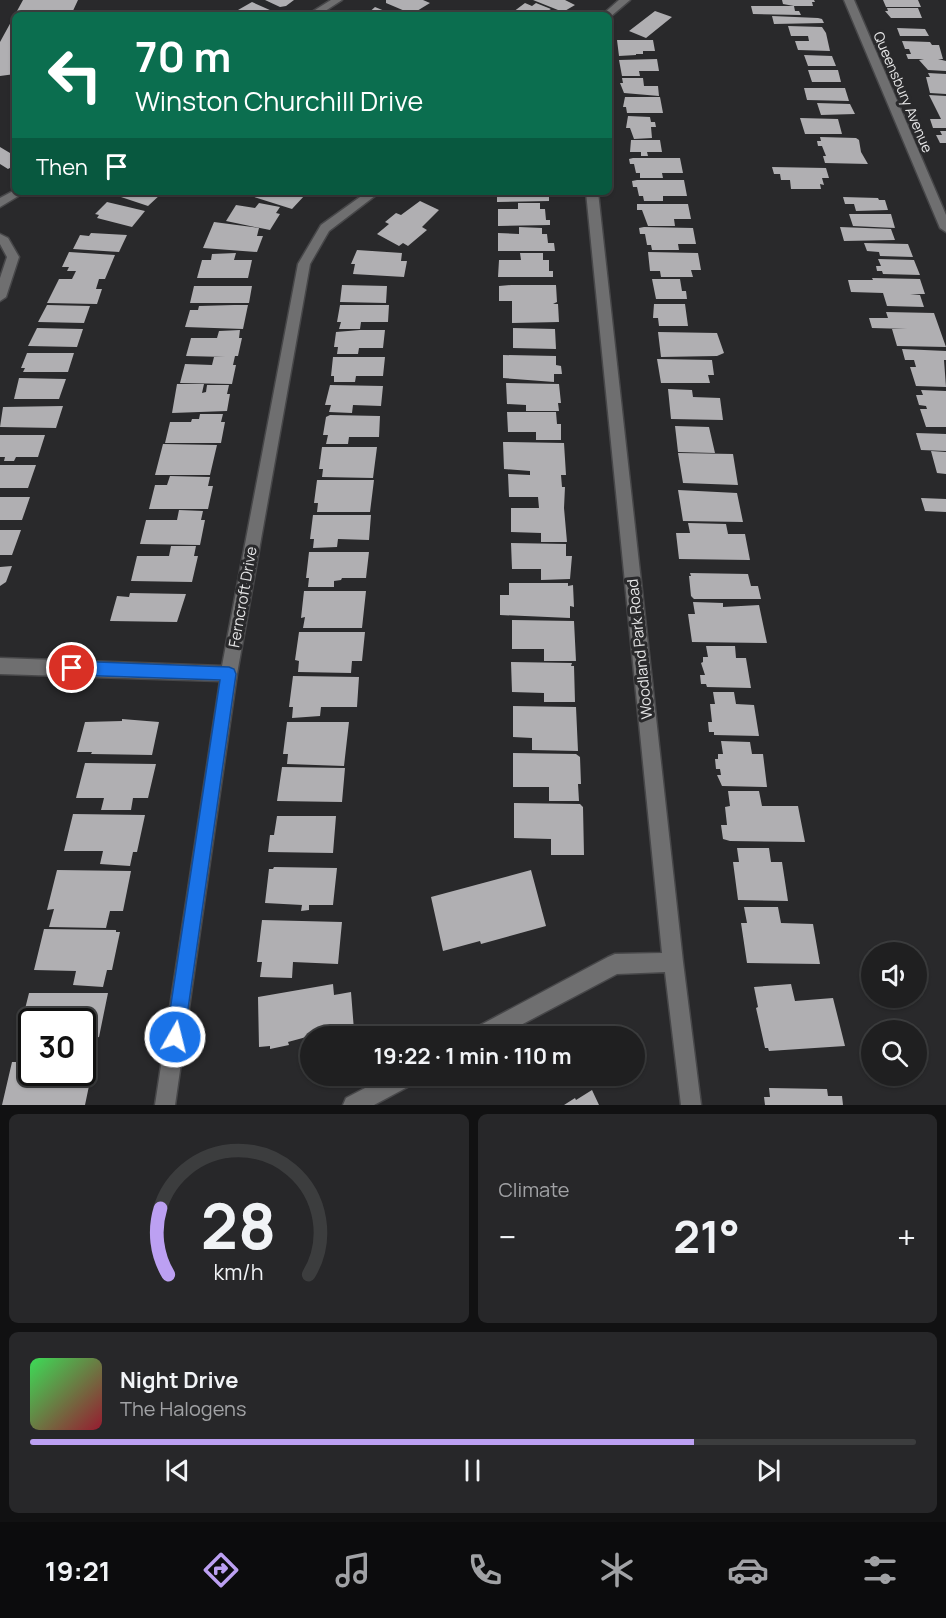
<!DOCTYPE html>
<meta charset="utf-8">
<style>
body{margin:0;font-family:Manrope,sans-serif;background:#272729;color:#f1f3f6;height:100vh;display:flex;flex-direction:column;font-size:22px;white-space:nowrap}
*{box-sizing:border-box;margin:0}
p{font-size:20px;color:#a1a2a5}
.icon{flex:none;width:33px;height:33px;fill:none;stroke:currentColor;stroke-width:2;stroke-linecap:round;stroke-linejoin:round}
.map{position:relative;height:1105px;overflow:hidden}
.sheet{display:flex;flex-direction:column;gap:9px;padding:9px;background:#111112;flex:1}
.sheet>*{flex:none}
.top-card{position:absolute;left:12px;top:12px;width:600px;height:183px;border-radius:9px;box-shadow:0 2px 4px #0004,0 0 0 2px #3c3d3e;background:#0b6e4f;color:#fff;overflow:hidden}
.fabs{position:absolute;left:861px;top:942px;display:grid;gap:12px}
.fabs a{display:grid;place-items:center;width:66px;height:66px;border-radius:50%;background:#1f1f20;box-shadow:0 2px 4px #0004,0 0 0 2px #3c3d3e;font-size:30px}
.speed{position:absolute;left:18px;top:1008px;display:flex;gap:12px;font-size:30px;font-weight:700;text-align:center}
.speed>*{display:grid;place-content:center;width:78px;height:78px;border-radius:50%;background:#1f1f20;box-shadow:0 2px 4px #0004,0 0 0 2px #3c3d3e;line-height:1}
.speed .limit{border:3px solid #111;border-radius:9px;background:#fff;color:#111}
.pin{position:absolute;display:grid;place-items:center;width:51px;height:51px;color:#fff;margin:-26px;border:3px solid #fff;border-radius:50%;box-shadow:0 2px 6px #0007}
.me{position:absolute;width:66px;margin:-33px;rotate:8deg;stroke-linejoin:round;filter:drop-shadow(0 0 4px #0008)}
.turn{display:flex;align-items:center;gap:21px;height:126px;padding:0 24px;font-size:27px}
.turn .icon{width:78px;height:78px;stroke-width:2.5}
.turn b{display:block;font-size:42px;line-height:51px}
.then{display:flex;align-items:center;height:57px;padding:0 24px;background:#0003;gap:12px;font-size:22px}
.big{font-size:45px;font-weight:700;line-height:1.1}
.sheet .tile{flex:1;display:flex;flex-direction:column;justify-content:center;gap:9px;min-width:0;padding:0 21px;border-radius:9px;background:#272729}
.sheet .dial{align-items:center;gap:0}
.dial svg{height:156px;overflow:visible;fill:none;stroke:#3c3d3e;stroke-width:7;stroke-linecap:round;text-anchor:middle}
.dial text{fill:#f1f3f6;stroke:none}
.song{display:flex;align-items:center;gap:18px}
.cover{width:72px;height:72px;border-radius:9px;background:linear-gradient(135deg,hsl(130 70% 55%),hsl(350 70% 35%))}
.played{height:6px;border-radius:3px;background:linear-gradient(90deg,#bca0f2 75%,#3c3d3e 75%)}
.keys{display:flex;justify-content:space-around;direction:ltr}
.heat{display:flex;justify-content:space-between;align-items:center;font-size:33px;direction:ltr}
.sheet .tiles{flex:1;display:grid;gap:9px;grid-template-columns:1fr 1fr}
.tile:last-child{grid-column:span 2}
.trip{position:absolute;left:300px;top:1026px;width:345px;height:60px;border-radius:30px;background:#1f1f20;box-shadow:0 2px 4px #0004,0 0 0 2px #3c3d3e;font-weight:700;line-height:60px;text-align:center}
.tab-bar{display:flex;height:96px;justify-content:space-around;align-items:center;background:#0c0c0d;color:#a1a2a5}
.tab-bar .icon{width:42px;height:42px}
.tab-bar .selected{color:#bca0f2}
.tab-bar b{font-size:27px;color:#f1f3f6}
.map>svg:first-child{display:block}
.building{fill:#b0afb2}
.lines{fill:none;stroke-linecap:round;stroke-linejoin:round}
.minor-casing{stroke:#474749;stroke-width:3}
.minor{fill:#6f6f70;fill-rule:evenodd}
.route{fill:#1a73e8;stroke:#114b97;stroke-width:1.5}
.labels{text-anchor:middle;stroke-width:6;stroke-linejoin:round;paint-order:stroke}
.far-street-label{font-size:14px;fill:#e6e6e7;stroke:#29292b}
.street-label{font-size:15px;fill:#e6e6e7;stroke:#29292b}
</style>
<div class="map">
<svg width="946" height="1105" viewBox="0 0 946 1105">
<rect width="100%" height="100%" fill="#29292b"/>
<path class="building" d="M23 0H78L71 15H15V74L0 76V42Z
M265 0H294L286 6 280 7Z
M386 0H423L430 3 412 14 386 3Z
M533 0H565L575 5 563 12Z
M782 0H814L815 2H812L813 6H794L783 4Z
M883 0H918L921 7H886Z
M252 2 272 11 266 15H249L238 10Z
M525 3 532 6 536 3 551 9 546 12 555 15H521L513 12Z
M751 6H794L795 11H799L801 15 753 14Z
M375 7 392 14 398 10 408 15H366Z
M887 8H918L922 18H891L885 11H888Z
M655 11 672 17 646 38 629 31Z
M772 16 818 18 822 19 824 23 774 24Z
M788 26 822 27 826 33 830 51 798 50 795 41H809L808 36H791Z
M897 28 925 29 929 36H900Z
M617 40H653L655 51H643V54H636V55L619 56Z
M902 41 930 42 932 45H939L943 59H938L946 61V71L928 70 919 60 924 59H908L906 54H911L909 49H905Z
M804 55 832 56 836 66H808Z
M657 59 659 71H639L640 76H622L619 60Z
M808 70H838L841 82H812Z
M928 73 946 74V94L930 93 926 77H930Z
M622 78H643L644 86H658L659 96 624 93 620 83H623Z
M804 88H845L849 101 807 100Z
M929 95 946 96V128H933L930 119H941Z
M625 97H660L663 113H627L626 107H623Z
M817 103 850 104 855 114 821 115Z
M628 116 650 117 651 122H655L656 127H651L652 138 634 139 630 128H626Z
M800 118 838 119 842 134H805Z
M940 131H946V143H940L936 135H942Z
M820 137 856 138 859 140 861 152 868 164 825 163 823 156H826L822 146H818L817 141H821Z
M631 140H660L662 152H647L648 156H641V152H630Z
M0 147 15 156V165L8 169 0 164Z
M633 158H680L683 173H662L663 178H640V173H636L634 164H630L629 159Z
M772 167 826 168 829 178H822L824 185 820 184 821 189H791L790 180H781L780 174H774Z
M637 180H684L687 196H663V201H644L643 196H639L637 187H633L632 181Z
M123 192H170L166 196 161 194 148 206 118 196Z
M255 192H296L305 195 292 209 251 196Z
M497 192H544L545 195H549V201L497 202Z
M843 197 878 198 879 200H885L888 210 856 211 854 204H845Z
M420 201 439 210 422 227 427 230 408 246 403 243 399 246 377 234 389 224 385 222 396 213 401 215Z
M107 202 145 211 132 227 97 218 99 215 95 214Z
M259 203 280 207 276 213 280 214 270 230 226 221 236 205 255 208Z
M518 203H540V209H545L546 220H550V225L498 226V209H518Z
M637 204H688L691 219H674L675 226H648L642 210H637Z
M849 214H891L895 228 853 226Z
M214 222 259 228 257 236H263L257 252 203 248Z
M519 227 542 228V234H547L548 243H554L555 251H498V233L519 234Z
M644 227 693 228 696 244H678L679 250H652L651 245H647L645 234H640L639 228Z
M840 227 891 229 895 240 844 241Z
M91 233 127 235 119 252 73 249 80 235 89 236Z
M864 243 908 244 913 257 880 256 879 252 867 251Z
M357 250 402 253 401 261H407L404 277 353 274 355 264H351Z
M69 252 115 255 105 279H99L96 289H102L97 304 47 303 59 279H72L76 271H67L69 267H62Z
M648 252 698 253 701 270H691L693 277H661L660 271H650Z
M236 253 234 260H252L248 278H197L202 260H211L212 254Z
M520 253H543V260H549V271H553V277H498L499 260H521Z
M878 259 914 260 920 275 883 274 882 271H877L876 266H881Z
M872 278 920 279 925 294H910L920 295 924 307 887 306 883 293 851 292 848 280H873Z
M652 279H680L682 291H686L687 299H656Z
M342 285 387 286 386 303 340 302Z
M511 285H556L557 302 553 304H558L559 322 512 323V301H499V286Z
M194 286H252L249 303H190Z
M654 304H685L688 326H659L658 318H653Z
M47 305 90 306 84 323 38 322Z
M234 305H248L243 329 185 327 190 310H198L199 306Z
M340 305H389L388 322H361L360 329H339L341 322H337Z
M886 312 934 313 946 347 897 346 892 329H907L872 328 869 318H888Z
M37 328 83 329 77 347 28 346Z
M513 328 555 329 556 349 513 348Z
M240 330 239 338H242L238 356H235L233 365H236L232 384 180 383 185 364 212 365 214 357H225L186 356 191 338H217L219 331Z
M360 330H385L383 348H359L358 354H337L338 347H334L336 332Z
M658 332 717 333 724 353 717 356 661 357Z
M902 349 946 351V360H944L946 387 916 386 910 367H916L914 360H905Z
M27 353H74L68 372H23L25 368H21Z
M503 355 556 356V365L561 366 562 374H554V382L503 378Z
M333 357H385L383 376H356L355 382H334V376H331Z
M657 359 712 360 714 375H708L710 383H661Z
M19 378 66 379 59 399H14Z
M506 383 559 384 561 403H558L559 411H526V405L507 404Z
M177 384H204L202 393 206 392 207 385H229L227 394H230L227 411 172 413Z
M330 385 383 386 381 406 353 405 352 413 329 412 331 405H325Z
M668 389 692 390 693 397 720 398 723 420 671 419Z
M921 390 946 391V427H926L920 409H927L926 406 919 405 916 395H923Z
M63 406 56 428 0 427 3 407Z
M507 412H556L557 424H561V440H536V432H508Z
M200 414H223L221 422H225L221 443H165L170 422H191L192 419H199Z
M330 415 380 416 379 437H349L348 444H326L328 435H323L326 417Z
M675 426 709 427 715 453 678 452Z
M916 433 946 434V451L921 450Z
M0 435H45L38 457H16L14 461H4L5 457H0Z
M503 442 564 443 566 475H534H561L562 487H565L564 508 567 542H541V533L511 532V508H539L538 497H509L508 474 530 475V471L504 469Z
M163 444 217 445 210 475H155Z
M322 447H377L373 478 322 477 323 469H319Z
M931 451 946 452V474L937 473Z
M678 453 733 454 738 485 683 483Z
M0 465H36L28 488H0Z
M170 476 210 477 208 486H213L208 509H149L155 485H167Z
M317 480H374L370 512H317L318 503H314Z
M678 490 737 493 743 522 683 521Z
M0 497H30L22 520H0Z
M921 498 946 499V512L925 511Z
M179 510 203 511 201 520H205L200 545 140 544 146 520H177Z
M313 515H371L369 540 338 539 337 547 313 548 314 539H310Z
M688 523 726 524 728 534H745L750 560 679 559 676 533H690Z
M0 530H21L12 555H0Z
M511 543 566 544V556H572L570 579 541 580V569H512Z
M171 546H196L194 556H198L192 582 131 581 137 556H169Z
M309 552H369L366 578H342L341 580 334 581V587H308L309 578H306Z
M12 566 6 582 0 586V567Z
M690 573 748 574 751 586H758L761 599H694L691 596 689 576H691Z
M509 583H568V586L573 585 574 607 570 606V618L500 615V595H509Z
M304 591H366L362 628H303L305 617 301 618Z
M130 593 186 594 177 622 110 621 117 596 129 597Z
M693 602 723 603V607L759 605 767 643 692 642 688 614H695Z
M512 620 574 621 576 661H544V649H512Z
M299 632H365L362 661H352L351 673 298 672 299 661 295 660Z
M706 646H735L736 658H746L751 688 707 687 706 684H701L700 675H705L701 663 703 662V657H708Z
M511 662 572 663 571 666H574L575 702H544V693L512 692Z
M293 676 359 677 357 707H321L320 716 292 718 293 707H289Z
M713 692H734L736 704 754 705 759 736 714 735V732H709L708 722H712L710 704H715Z
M513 706 576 707 578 751 532 750V738L513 737Z
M122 719 159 722 152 755 91 754 92 752H77L85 722 122 721Z
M287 722H349L344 766 287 764 288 754H283Z
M721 741 750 742 752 754H763L767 787 722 786 717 775H721L720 769H716L715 759H718V754H723Z
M513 753 576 754 580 757 581 784H578L579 801H549V787H513Z
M85 763 156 764 148 798H133L131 810H101L104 798H76Z
M282 767 345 768 342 802 277 801Z
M728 791H759L762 806H798L805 842 730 841 723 839 721 825H727L725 807 730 806Z
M514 803 580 804 583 807 584 855H551V839L514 838Z
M73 814 145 815 137 852H133L130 866 100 864 103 851H64Z
M277 816H336L333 853 268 852 270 835H274Z
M737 848H769L771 862H782L788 901 738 900 733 862H739Z
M274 867 337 868 333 905H309V910L301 911 302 905 265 903 269 869H273Z
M57 870 131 871 123 911H110L106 928 49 927 54 909 47 910Z
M531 870 546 926 481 944 480 941 443 951 431 897Z
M744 907H778L781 923 813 924 820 964 747 963 741 923H747Z
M262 920 342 922 338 964 293 962 292 978 260 977 262 962H257Z
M44 929 116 930V932H120L112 970H107L103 987 73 985 76 971 34 970Z
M333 984 334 995 351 992 354 1030 310 1036 288 1042 289 1045 270 1049V1046L259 1047 258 997Z
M791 984 795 1001 833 998 845 1046 769 1051 768 1048H765L756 1008 758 1007 754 987Z
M29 993H108L99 1037 94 1038 90 1055H82V1022H32V1037H18Z
M12 1062H32V1072H82V1062H94L85 1105H2Z
M769 1088 827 1089 828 1096H842L843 1105H765L764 1097H770Z
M592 1090 599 1105H564L575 1098 576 1100Z"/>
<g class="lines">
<defs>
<path id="minor" d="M331 0H342L319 15H307Z
M619 0H630L610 17 602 15Z
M844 0H854L946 215V232L940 228Z
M15 190V192H25L0 207V198Z
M367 192H380L329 231 310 264 237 674 175 1105H155L220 681 0 674V658L222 666 298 264 321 225Z
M586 192H598L683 962 701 1105H681L665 972 617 974 500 1036H470L473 1029 608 957 615 954 662 953Z
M0 234 8 238 19 257 6 297 0 301V278L7 257 0 244Z
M388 1076H418L415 1083 374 1105H343L346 1098Z"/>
</defs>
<use href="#minor" class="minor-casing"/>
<use href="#minor" class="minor"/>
</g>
<path class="route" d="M72 661 229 667 234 669 236 674 184 1037 181 1043 175 1046 168 1043 166 1037 220 680 72 675 66 673 64 668 66 663Z"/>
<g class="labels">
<g class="far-street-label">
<text transform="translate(903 92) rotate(67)" y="5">Queensbury Avenue</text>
</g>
<g class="street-label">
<text transform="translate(243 597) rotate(-80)" y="5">Ferncroft Drive</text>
<text transform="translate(640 649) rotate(-96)" y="5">Woodland Park Road</text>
</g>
</g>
</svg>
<div class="fabs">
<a><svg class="icon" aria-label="sound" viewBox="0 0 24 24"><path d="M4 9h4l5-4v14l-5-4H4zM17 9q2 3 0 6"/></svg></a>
<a><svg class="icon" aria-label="search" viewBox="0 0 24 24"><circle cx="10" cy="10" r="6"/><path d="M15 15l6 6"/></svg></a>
</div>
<div class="speed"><div class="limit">30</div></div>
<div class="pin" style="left:72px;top:668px;background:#d93025"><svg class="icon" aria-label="arrive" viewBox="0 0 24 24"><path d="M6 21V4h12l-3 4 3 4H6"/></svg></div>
<svg class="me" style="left:175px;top:1037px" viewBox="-20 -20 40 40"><circle r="17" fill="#1a73e8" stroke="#fff" stroke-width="3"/><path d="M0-11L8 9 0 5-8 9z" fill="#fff"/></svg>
<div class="trip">19:22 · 1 min · 110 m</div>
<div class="top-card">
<div class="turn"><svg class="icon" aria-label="left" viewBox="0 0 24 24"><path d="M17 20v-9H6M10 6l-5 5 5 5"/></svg><div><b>70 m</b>Winston Churchill Drive</div></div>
<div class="then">Then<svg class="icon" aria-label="arrive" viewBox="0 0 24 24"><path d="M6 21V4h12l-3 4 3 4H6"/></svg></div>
</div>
</div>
<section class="sheet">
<div class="tiles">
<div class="tile dial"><svg viewBox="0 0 100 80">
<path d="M14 69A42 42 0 1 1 86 69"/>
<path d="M14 69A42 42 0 0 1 10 35" stroke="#bca0f2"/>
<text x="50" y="56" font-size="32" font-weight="700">28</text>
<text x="50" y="72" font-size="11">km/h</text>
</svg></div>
<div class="tile"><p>Climate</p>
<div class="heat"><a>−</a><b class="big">21°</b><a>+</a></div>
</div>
<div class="tile">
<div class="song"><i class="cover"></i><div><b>Night Drive</b><p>The Halogens</p></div></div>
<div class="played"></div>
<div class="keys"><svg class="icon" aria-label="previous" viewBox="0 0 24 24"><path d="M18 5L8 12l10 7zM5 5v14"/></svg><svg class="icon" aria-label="pause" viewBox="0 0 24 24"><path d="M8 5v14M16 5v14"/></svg><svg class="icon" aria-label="next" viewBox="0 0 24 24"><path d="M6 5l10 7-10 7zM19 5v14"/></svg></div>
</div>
</div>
</section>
<nav class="tab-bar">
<b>19:21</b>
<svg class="icon selected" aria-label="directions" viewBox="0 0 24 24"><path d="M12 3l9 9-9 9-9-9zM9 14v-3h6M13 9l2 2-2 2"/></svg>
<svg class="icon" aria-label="music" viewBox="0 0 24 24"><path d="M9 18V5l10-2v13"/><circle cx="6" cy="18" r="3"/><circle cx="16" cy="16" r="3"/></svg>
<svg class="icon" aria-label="phone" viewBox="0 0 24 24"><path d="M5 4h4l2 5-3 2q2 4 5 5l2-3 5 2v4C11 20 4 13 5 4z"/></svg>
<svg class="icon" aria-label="climate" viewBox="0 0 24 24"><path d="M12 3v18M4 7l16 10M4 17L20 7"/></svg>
<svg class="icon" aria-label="car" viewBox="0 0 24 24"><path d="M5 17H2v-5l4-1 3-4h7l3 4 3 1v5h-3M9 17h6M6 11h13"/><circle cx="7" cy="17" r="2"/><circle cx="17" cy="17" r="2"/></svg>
<svg class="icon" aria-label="filters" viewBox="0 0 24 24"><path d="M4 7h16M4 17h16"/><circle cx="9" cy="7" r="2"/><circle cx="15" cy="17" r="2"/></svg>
</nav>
